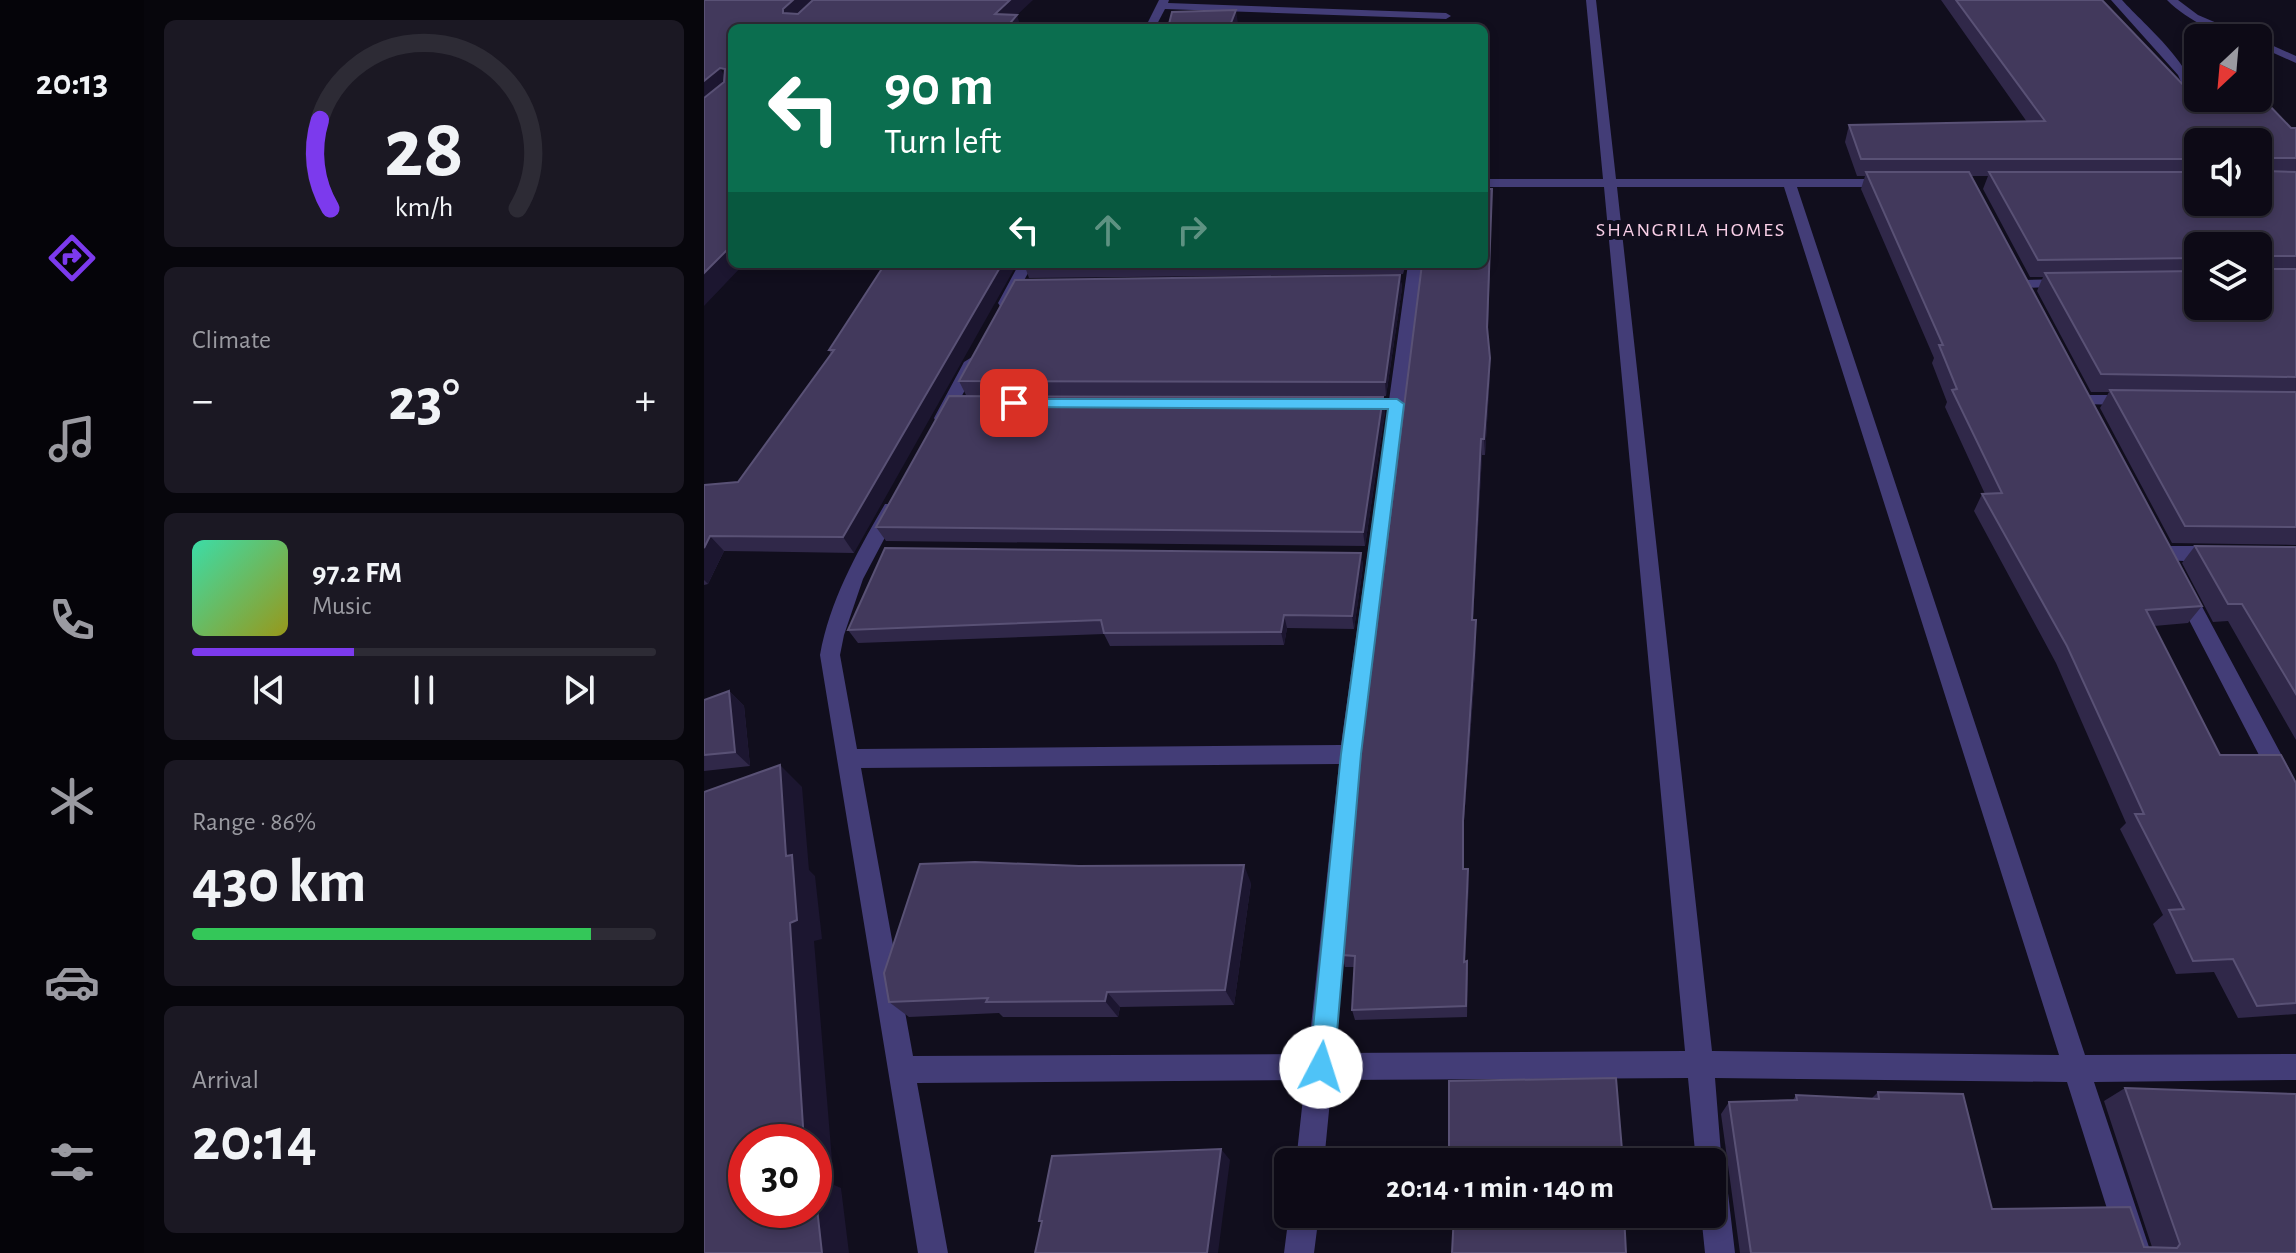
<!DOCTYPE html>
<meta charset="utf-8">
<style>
body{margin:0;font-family:"Alegreya Sans",sans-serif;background:#1b1823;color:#f1f3f6;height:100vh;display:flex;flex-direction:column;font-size:30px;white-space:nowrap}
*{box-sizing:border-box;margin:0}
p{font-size:26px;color:#9a9aa1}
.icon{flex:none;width:44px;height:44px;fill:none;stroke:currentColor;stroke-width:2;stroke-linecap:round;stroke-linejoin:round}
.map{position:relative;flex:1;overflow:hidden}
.details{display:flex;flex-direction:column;gap:20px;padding:20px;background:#07060c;width:560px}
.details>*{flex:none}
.banner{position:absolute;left:24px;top:24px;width:760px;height:244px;border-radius:12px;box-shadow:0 4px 12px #0003,0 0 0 2px #2d2b35;background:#0b6e4f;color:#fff;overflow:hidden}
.needle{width:52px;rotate:206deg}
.tools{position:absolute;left:1480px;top:24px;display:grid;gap:16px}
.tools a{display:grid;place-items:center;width:88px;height:88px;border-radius:12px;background:#0d0a16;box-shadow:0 4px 12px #0003,0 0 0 2px #2d2b35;font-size:40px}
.speed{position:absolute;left:24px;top:1124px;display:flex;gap:16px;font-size:40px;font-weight:700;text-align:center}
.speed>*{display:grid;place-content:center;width:104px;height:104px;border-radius:50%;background:#0d0a16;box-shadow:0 4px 12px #0003,0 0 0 2px #2d2b35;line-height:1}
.speed .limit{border:12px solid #d22;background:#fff;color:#111}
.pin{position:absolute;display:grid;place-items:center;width:68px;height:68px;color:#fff;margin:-34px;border-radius:16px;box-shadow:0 4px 12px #0006}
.me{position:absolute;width:88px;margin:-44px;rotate:5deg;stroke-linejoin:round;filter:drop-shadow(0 0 6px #0008)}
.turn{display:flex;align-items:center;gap:28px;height:168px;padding:0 24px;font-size:36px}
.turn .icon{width:104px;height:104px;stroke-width:2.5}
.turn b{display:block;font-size:56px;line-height:68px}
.lanes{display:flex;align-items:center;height:76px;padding:0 24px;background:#0003;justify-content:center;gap:40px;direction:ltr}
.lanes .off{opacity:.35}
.big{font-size:60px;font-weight:600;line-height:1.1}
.details .tile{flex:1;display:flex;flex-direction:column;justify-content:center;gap:12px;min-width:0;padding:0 28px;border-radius:12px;background:#1b1823}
.details .dial{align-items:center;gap:0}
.dial svg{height:208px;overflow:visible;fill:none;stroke:#2d2b35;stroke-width:7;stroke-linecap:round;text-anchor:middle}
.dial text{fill:#f1f3f6;stroke:none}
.song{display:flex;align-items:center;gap:24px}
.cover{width:96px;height:96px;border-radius:12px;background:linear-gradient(135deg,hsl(160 70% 55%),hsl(60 70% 35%))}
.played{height:8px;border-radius:4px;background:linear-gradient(90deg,#7c3aed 35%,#2d2b35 35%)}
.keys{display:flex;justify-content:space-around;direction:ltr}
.heat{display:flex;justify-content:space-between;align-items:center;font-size:44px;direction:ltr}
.charge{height:12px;border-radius:6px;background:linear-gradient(90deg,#34c759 86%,#2d2b35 0)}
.trip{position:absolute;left:570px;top:1148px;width:452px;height:80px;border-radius:12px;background:#0d0a16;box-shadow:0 4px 12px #0003,0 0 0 2px #2d2b35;font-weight:600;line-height:80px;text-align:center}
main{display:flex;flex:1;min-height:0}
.tab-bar{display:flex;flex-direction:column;width:144px;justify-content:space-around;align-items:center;background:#050409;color:#9a9aa1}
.tab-bar .icon{width:56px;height:56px}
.tab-bar .selected{color:#7c3aed}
.tab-bar b{font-size:36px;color:#f1f3f6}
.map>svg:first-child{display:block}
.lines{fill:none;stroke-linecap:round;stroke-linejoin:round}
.minor{fill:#433d77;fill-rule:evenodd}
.wall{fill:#302849;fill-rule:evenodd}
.shaded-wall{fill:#1c1630}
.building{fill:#42395c;stroke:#595175;stroke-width:2}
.route{fill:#4fc3f7;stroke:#337fa1;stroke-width:2}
.labels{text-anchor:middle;stroke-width:8;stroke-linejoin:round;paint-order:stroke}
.far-neighbourhood-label{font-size:20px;letter-spacing:2px;fill:#fad0e8;stroke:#110e1d}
</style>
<main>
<nav class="tab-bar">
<b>20:13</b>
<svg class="icon selected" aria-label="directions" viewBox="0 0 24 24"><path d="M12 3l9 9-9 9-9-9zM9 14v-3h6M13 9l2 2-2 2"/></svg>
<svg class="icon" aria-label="music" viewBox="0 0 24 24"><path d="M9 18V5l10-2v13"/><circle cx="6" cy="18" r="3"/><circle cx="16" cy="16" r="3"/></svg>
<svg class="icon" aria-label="phone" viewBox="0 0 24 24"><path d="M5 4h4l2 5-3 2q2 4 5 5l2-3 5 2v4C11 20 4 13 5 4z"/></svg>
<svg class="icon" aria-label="climate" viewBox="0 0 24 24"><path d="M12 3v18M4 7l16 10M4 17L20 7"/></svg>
<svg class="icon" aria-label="car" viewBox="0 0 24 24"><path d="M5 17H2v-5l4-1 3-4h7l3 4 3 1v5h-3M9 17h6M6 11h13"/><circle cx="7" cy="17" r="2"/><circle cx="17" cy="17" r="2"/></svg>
<svg class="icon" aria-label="filters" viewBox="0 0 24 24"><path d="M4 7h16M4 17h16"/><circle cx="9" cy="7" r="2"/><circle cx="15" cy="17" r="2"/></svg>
</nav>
<section class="details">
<div class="tile dial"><svg viewBox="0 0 100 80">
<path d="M14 69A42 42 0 1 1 86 69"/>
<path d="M14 69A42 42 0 0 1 10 35" stroke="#7c3aed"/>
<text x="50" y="56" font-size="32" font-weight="700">28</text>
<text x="50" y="72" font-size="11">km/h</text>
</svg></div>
<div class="tile"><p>Climate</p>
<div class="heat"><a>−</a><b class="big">23°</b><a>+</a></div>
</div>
<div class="tile">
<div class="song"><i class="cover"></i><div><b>97.2 FM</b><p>Music</p></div></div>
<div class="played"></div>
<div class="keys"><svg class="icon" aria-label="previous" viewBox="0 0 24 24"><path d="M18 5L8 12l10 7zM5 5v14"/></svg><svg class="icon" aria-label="pause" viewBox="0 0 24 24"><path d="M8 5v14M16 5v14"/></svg><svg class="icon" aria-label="next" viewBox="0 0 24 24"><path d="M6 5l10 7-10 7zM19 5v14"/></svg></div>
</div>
<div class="tile"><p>Range · 86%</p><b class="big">430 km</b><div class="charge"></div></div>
<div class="tile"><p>Arrival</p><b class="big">20:14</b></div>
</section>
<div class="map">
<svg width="1592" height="1253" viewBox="0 0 1592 1253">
<rect width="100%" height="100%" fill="#110e1d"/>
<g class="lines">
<path class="minor" d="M455 0H465L464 3 742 13 747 16 742 19 461 9 451 28H441Z
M882 0H892L912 179H1186L1193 183 1186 187H1093L1381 1055 1592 1054V1080L1390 1082 1447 1253H1417L1363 1082 1011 1078 1018 1166 1022 1176 1031 1253H1001L997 1214H1008V1162H992L984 1078 628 1080 620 1162H592L601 1080 213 1083 244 1253H214L116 655C126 600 153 552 181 504H193L196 509 159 579 140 635 136 655 153 749 637 745 704 264H718L658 754 630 1053 981 1051 900 187H780V179H899ZM913 187H1080L1355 1055 1008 1051ZM635 764 604 1054 209 1056 157 768Z
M1407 0H1418C1445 30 1507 78 1491 122L1481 119 1483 95 1474 75Z
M1463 0H1474L1494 15 1548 38C1518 38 1484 21 1463 0Z
M1554 39 1592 56V63L1554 46Z
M315 264H329L306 306H296L294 303Z
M1362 279 1369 283 1367 286 1319 288 1312 284 1319 280Z
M268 357 276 362 246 418 244 422H232L230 418 260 362Z
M1379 395H1428L1436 400 1428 405 1373 404 1371 400Z
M1460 546H1512L1521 553C1513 564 1459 564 1451 553Z
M1480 584 1487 586 1592 782V814L1584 811 1470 591 1473 586Z
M585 1214H615L610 1253H580Z"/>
</g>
<path class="wall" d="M1237 0H1398L1488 106 1592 128V545L1468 543 1396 408 1405 392H1387L1333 291 1339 277H1326L1279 189 1284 176H1267L1498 606 1484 623 1450 626 1516 755 1592 783V1014L1534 1018 1510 972 1472 974 1449 924 1459 915 1416 829 1422 823 1352 663 1270 511 1278 494H1281L1241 407 1243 402 1228 363 1230 358 1157 189 1161 176H1153L1141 142 1145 125 1323 122ZM1494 142 1554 202H1494ZM1494 246 1554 306H1494Z
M788 189 784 334 786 374 781 455H778L769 620H772L771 670 759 834 760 869 765 882 761 962 763 961 764 973 763 1017 651 1020 648 1010 650 967H641L638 955Z
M181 264 150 553 20 551 4 584 0 585V485L34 482 127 354 125 350Z
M320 264H702L699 274 325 278Z
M696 275 698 288 682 396 262 395 255 381Z
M679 397 681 412 661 546 182 541 172 527Z
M1491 546H1592V740L1524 621 1509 622 1478 563Z
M657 553 659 566 650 629 583 628 580 645 406 646 400 634 154 643 144 630Z
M25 691 40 706 46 766 0 771V700Z
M547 883 530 1005 416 1007 414 1017H299L295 1013 205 1017 185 1002Z
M1421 1088 1592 1253H1036L1017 1114 1025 1102 1089 1100 1092 1095 1167 1099 1174 1092 1288 1209 1440 1247H1448L1400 1101Z"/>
<path class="shaded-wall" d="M89 0H114L87 28 79 13V9Z
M306 0H329L313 15 317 28H302L291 14Z
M532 10 534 24 533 28H525Z
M16 68 26 86 0 107V81Z
M28 245V264H40L0 306V273Z
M298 264H313L150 553 139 537Z
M696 275 698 288 682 396 681 382Z
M786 358V374L781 455 780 439Z
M679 397 681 412 661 546 659 532Z
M777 439 778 455 768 636V620Z
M6 536 20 551 4 584 0 580V548Z
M657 553 659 566 650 629 648 616Z
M580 615 583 628 580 645 577 632Z
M772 620 771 670 759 834 760 882 759 821Z
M25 691 40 706 46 766 31 752Z
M76 765 98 787 105 870 111 876 118 939 110 941 130 1185 137 1188 145 1253H118L110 1198V1142H100Z
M540 865 547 883 530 1005 521 990Z
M764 869 765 882 760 973V962Z
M403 992 416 1007 414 1017 401 1001Z
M517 1149 526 1160 514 1253H503Z"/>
<path class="building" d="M0 0H89L79 9V13L94 14 109 0H306L291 14 313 15 302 28H28V245L0 273V98L20 82 21 69 16 68 0 81Z
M1252 0H1398L1487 93 1488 106 1499 108 1503 102H1562L1587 128H1592V158H1564L1561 161 1562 171 1592 172V256H1565L1562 259 1563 269H1592V377L1397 374 1341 273 1494 271V306H1554V246H1494V258L1334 260 1285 172H1494V202H1554V142H1494V159H1157L1145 125 1341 121Z
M532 10 525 28H464L468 12Z
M1162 172H1265L1498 606 1442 610 1516 755H1577L1592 783V1003L1553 1006 1529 959 1489 961 1465 910 1480 909 1431 814H1440L1363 646 1278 494 1298 493 1248 390 1253 389 1235 345H1239Z
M780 189H788L783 327 786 358 780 439H777L768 620H772L770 655 759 821V869H764L760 962 763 961 762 1006 648 1010 651 956 638 955 658 740 718 264H780Z
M181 264H298L139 537 6 536 0 548V485L34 482 130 350H125Z
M696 275 681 382 255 381 311 280Z
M1406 390 1592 392V527L1481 526Z
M245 396 679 397 659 532 172 527Z
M1491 546 1592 547V694L1538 604H1524Z
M181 548 657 553 648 616 580 615 577 632 400 633 397 620 144 630Z
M25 691 31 752 0 755V700Z
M76 765 82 856 88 855 93 920 86 923 100 1142H42V1210H110V1181L118 1253H0V792Z
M271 862 375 866 540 865 521 990 403 992 401 1001 282 1002 284 998 185 1002 180 973 216 864Z
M912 1078 919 1162H745V1081Z
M1421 1088 1592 1094V1253H1047L1025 1102 1093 1100 1092 1095 1175 1099 1174 1092 1259 1094 1288 1209 1426 1207 1440 1247 1473 1248 1476 1244Z
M517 1149 503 1253H331L338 1221H335L348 1156Z
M750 1214H920L922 1253H748Z"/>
<path class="route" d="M310 399H693L700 404 657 754 630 1067 626 1076 617 1080 609 1076 605 1067 637 754 684 409 304 407V400Z"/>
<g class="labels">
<g class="far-neighbourhood-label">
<text x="987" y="236">SHANGRILA HOMES</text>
</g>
</g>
</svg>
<div class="tools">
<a><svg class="needle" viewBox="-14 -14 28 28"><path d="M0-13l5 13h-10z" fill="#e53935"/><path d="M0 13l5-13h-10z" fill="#9a9aa1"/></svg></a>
<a><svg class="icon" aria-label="sound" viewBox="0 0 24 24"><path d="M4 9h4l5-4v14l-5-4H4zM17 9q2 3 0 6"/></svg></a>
<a><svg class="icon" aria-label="layers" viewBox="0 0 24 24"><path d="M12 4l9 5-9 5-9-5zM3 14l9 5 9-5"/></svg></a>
</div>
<div class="speed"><div class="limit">30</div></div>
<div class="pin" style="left:310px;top:403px;background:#d93025"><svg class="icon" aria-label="arrive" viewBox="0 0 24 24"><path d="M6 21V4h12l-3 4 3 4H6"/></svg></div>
<svg class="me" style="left:617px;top:1067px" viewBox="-20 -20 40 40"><circle r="19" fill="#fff"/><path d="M0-13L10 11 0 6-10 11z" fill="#4fc3f7"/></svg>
<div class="trip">20:14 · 1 min · 140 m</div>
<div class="banner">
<div class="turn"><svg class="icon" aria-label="left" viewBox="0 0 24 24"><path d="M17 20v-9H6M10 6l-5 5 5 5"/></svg><div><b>90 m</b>Turn left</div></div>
<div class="lanes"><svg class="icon" aria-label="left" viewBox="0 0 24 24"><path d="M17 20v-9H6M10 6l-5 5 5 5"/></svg><svg class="icon off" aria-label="ahead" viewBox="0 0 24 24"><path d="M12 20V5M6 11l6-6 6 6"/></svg><svg class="icon off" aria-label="right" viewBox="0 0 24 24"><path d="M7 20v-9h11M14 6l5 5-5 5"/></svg></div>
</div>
</div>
</main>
